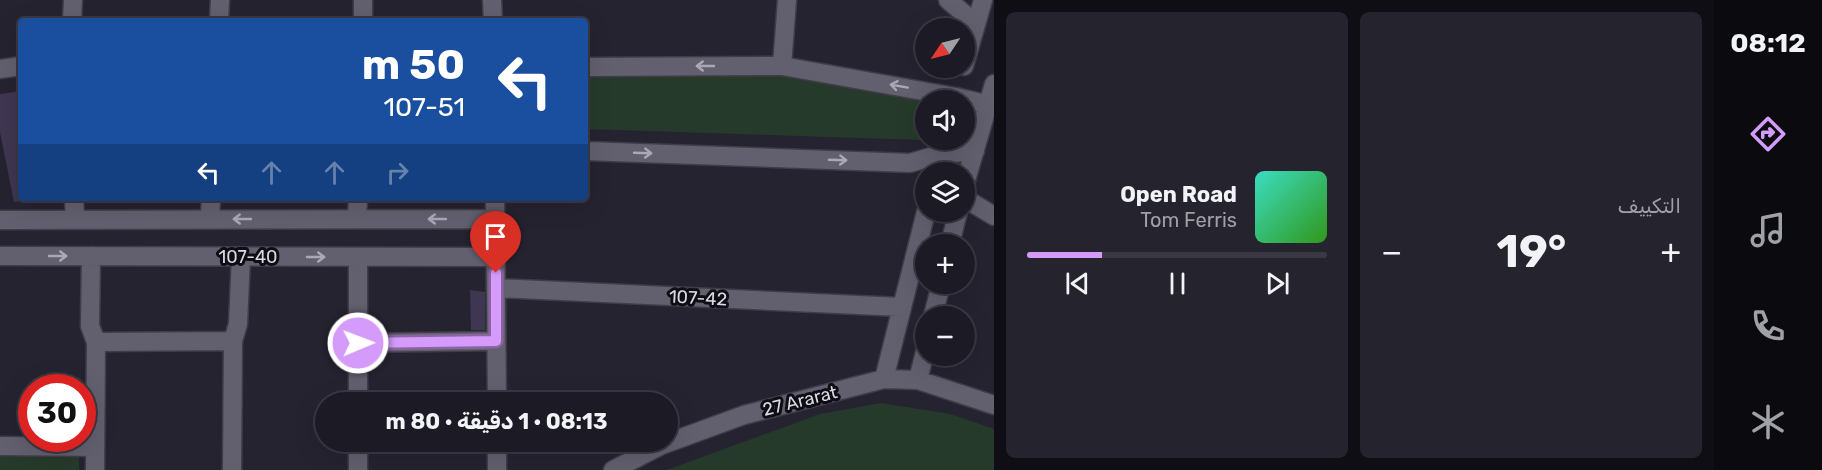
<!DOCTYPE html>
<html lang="ar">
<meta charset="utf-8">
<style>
body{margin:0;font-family:Rubik,"Noto Sans Arabic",sans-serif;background:#25232d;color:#f1f3f6;direction:rtl;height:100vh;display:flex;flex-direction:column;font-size:22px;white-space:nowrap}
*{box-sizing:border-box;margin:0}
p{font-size:20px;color:#a0a1a7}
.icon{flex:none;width:33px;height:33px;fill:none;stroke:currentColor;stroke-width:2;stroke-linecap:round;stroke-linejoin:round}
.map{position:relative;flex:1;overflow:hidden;direction:ltr}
.side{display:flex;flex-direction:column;gap:12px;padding:12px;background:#0f0e14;width:720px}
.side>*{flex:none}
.hud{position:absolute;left:18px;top:18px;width:570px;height:183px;border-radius:6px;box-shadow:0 6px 24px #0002,0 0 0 2px #3a3842;direction:rtl;background:#1a4fa0;color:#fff;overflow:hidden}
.needle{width:39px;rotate:235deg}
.tools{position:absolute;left:915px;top:18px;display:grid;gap:12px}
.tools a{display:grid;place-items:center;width:60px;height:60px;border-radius:50%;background:#1c1a25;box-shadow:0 6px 24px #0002,0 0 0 2px #3a3842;font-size:30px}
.speed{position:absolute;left:18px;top:374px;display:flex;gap:12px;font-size:30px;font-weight:700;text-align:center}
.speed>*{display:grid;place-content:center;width:78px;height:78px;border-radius:50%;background:#1c1a25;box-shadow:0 6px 24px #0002,0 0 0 2px #3a3842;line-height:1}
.speed .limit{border:9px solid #d22;background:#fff;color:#111}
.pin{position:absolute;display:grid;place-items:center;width:51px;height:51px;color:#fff;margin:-62px -26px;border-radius:50% 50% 50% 0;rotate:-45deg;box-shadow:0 0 6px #0007}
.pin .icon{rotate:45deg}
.me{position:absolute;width:66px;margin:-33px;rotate:89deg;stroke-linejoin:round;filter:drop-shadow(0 0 4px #0008)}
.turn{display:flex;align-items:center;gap:21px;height:126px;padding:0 24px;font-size:27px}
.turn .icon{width:78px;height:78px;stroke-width:2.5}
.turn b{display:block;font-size:42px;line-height:51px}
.lanes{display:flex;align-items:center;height:57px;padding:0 24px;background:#0003;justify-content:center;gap:30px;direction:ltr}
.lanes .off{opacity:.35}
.big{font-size:45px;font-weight:700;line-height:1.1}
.side .card{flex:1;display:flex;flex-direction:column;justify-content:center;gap:9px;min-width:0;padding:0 21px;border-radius:9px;background:#25232d}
.song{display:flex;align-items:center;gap:18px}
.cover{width:72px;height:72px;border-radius:9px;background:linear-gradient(135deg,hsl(170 70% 55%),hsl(110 70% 35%))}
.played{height:6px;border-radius:3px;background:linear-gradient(90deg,#d59bfa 25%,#3a3842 25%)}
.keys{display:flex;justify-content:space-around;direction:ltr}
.heat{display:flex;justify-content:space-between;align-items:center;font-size:33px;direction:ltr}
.side .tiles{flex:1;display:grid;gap:12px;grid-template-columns:repeat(2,1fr)}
.trip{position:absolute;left:315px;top:392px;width:363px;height:60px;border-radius:30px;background:#1c1a25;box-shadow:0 6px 24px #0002,0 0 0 2px #3a3842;font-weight:700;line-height:60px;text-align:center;direction:rtl}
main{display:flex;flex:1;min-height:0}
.dock{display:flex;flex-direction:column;width:108px;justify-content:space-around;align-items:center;background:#0b0a0f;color:#a0a1a7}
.dock .icon{width:42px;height:42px}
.dock .on{color:#d59bfa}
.dock b{font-size:27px;color:#f1f3f6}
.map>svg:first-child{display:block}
.green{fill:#263a2b}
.building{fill:#3f3651}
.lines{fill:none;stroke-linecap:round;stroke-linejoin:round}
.minor-casing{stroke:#403d49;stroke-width:21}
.minor{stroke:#625f6f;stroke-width:18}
.oneway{stroke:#aba8b5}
.route-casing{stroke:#8a65a2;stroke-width:15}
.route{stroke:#d59bfa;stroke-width:10}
.labels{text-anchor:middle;stroke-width:6;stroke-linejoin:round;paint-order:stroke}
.street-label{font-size:18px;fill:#dbd9e3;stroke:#0f0d14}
</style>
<main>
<nav class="dock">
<b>08:12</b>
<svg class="icon on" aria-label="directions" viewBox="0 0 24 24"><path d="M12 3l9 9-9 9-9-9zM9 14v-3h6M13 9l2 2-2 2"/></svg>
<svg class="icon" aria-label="music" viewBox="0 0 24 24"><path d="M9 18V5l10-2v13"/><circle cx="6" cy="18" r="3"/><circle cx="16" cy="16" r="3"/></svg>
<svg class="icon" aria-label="phone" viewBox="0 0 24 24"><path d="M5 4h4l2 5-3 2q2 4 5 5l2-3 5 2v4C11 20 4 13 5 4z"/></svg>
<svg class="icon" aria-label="climate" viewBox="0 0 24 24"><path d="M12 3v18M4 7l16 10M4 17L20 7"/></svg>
</nav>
<section class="side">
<div class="tiles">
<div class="card"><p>التكييف</p>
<div class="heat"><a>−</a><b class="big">19°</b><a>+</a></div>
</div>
<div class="card">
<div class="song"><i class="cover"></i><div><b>Open Road</b><p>Tom Ferris</p></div></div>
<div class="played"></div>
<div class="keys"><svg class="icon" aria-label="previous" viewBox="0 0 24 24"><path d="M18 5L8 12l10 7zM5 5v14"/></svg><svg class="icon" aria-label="pause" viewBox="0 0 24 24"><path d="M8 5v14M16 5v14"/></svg><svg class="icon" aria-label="next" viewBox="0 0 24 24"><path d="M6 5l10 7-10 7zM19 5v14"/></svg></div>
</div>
</div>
</section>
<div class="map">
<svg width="994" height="470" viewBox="0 0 994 470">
<rect width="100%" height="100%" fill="#262331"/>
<path class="green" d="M792 73 926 100 925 132 923 140 585 129V77Z
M881 403 950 414 994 429V470H667L820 414Z
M0 456 79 457V470H0Z"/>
<path class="building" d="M21 91V201L14 202 0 132V94Z
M470 290 485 292V330H471Z"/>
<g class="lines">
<defs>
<path id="minor" d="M492 0 493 21
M948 0 976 24
M72 21 73 0
M219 21 220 0
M363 21V0
M782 66 787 0
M964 66 983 0
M585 67 782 66 956 97 994 106
M0 69 21 66
M585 151 910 163 941 154 975 151
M936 172 945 140
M964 187 994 84
M74 198 75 220
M495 198 497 402
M964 198 994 216
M210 219 211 198
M357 219 358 198
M0 220 496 219
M950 244 958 212
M0 256 496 257
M91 256 90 326 96 342 95 470
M358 257V402
M496 288 901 307
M933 316 941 284
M96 342 233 341
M358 343 496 341
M884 379 926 212
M918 380 926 348
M358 441V470
M497 441V470
M0 446 95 447
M232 470 233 341 238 324 241 257
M613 470 662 445 744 415 884 379 918 380 994 405"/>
</defs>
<use href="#minor" class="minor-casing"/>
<use href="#minor" class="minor"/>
</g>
<defs><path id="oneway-shaft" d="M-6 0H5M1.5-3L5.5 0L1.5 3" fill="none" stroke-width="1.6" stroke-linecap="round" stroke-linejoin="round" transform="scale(1.5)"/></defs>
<g class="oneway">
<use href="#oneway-shaft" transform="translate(705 66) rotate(180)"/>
<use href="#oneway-shaft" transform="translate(899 86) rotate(-170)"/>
<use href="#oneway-shaft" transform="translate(643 153) rotate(2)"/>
<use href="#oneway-shaft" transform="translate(838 160) rotate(2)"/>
<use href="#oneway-shaft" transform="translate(242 219) rotate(180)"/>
<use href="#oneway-shaft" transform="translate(437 219) rotate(-180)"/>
<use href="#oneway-shaft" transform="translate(58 256)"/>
<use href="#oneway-shaft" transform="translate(316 257)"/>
</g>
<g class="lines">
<defs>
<path id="route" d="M358 343 496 341V273"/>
</defs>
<use href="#route" class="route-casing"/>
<use href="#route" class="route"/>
</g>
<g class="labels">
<g class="street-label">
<text x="248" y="263">107-40</text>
<text transform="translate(698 298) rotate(3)" y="6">107-42</text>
<text transform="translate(800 401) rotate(-14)" y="6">27 Ararat</text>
</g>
</g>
</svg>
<div class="tools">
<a><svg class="needle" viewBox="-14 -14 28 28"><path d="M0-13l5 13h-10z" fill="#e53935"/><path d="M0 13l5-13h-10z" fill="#a0a1a7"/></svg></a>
<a><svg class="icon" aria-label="sound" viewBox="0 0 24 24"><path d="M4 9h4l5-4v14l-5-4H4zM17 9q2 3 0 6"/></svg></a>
<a><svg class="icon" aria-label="layers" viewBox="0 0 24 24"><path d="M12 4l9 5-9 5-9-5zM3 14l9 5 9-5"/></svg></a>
<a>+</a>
<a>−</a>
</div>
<div class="speed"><div class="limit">30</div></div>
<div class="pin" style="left:496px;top:273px;background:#d93025"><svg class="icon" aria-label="arrive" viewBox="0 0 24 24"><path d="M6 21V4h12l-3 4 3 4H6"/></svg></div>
<svg class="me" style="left:358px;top:343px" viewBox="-20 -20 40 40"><circle r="17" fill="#d59bfa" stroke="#fff" stroke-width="3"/><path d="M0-11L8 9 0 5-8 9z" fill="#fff"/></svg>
<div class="trip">08:13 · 1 دقيقة · 80 m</div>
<div class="hud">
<div class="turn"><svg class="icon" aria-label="left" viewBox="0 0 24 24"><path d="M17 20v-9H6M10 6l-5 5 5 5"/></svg><div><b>50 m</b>107-51</div></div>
<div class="lanes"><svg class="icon" aria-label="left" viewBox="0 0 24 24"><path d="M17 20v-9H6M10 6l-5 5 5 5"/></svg><svg class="icon off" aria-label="ahead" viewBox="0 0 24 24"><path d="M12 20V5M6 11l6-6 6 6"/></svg><svg class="icon off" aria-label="ahead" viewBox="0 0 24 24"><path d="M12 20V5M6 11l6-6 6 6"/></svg><svg class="icon off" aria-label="right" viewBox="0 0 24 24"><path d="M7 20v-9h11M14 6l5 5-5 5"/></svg></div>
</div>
</div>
</main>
